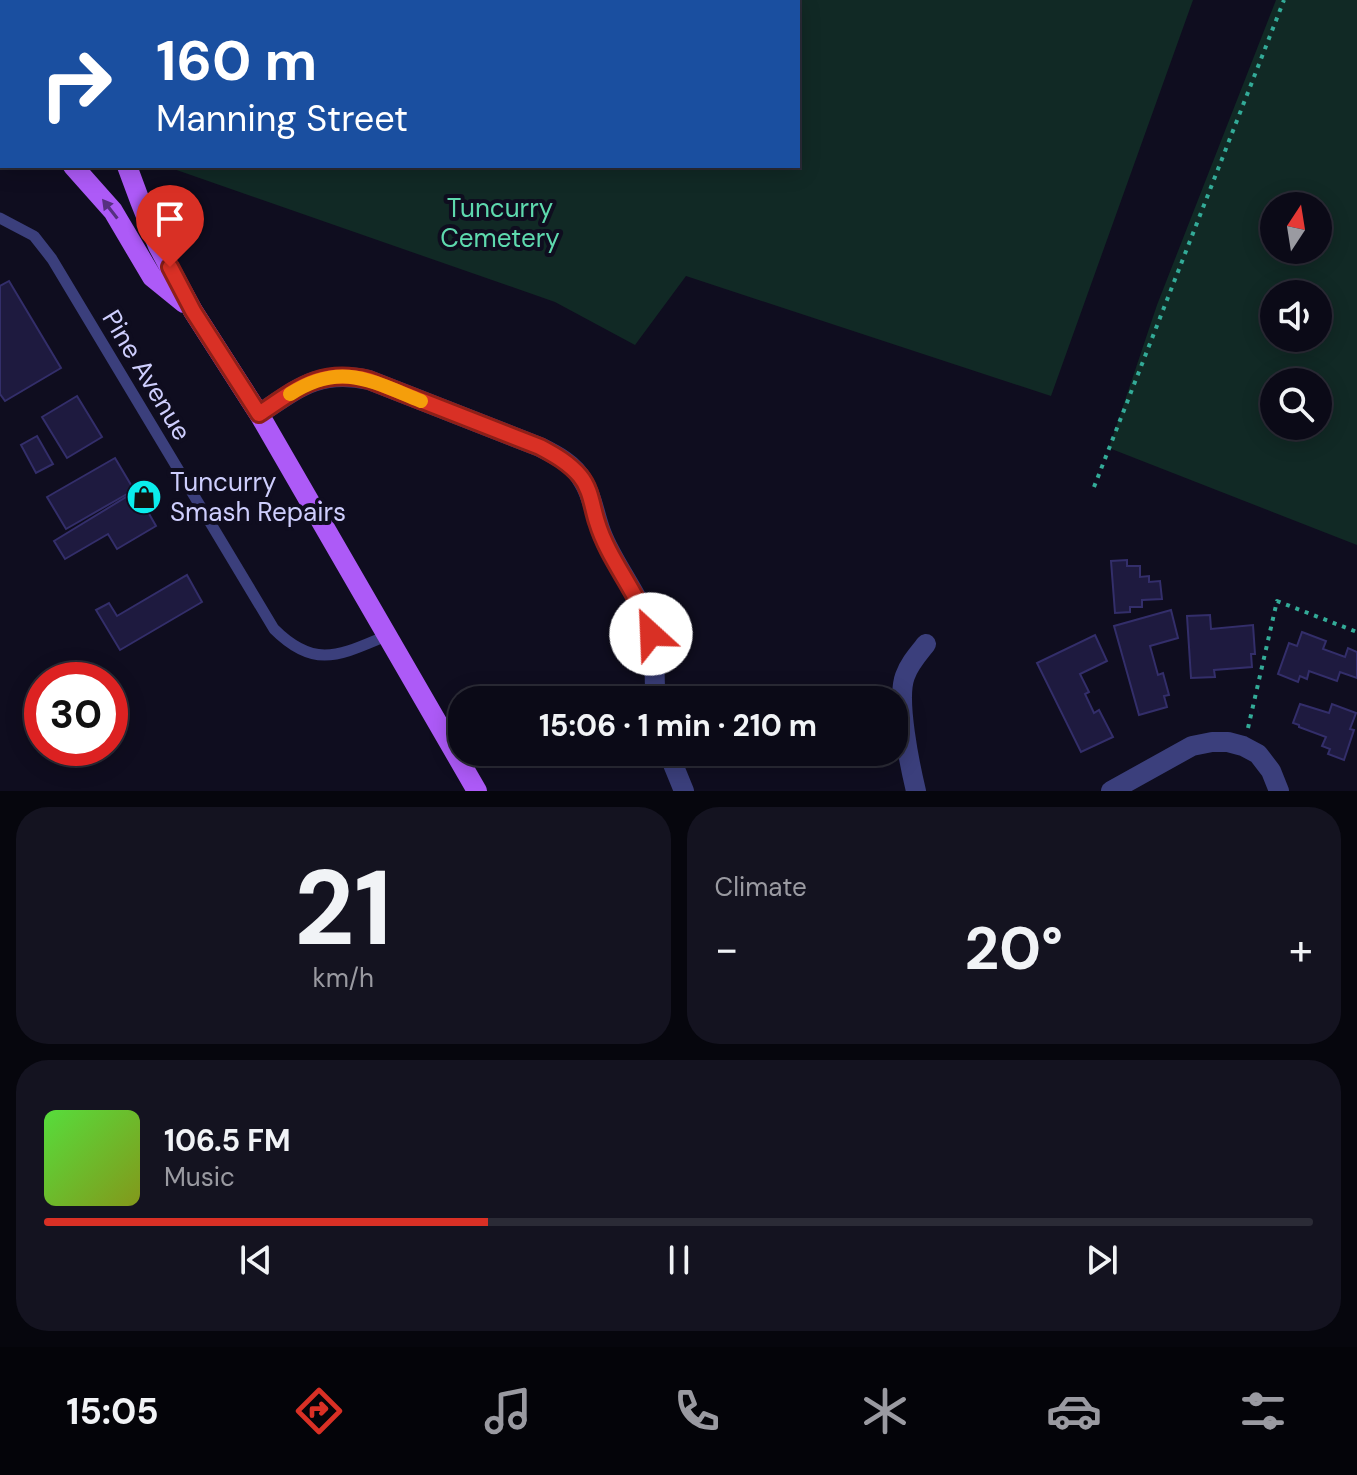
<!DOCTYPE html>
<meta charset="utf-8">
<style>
body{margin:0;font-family:"DM Sans",sans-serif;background:#141320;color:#f1f3f6;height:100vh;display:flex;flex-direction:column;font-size:30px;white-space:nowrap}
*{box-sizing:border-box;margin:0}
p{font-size:26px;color:#9a9aa1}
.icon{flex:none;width:44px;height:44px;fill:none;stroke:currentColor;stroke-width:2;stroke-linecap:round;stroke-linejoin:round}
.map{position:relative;height:791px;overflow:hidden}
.side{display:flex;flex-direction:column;gap:16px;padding:16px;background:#06060d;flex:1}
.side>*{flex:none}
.guide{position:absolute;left:0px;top:0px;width:800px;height:168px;box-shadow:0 4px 20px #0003,0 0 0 2px #2b2b36;background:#1a4fa0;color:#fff;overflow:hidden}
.needle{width:52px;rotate:12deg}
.buttons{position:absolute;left:1260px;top:192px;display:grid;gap:16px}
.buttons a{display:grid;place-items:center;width:72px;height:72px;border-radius:50%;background:#0b0a17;box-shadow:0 4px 20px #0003,0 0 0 2px #2b2b36;font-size:40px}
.speed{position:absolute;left:24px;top:662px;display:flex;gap:16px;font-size:40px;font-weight:700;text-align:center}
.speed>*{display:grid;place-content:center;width:104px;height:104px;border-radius:50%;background:#0b0a17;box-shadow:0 4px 20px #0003,0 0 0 2px #2b2b36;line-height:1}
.speed .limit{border:12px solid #d22;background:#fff;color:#111}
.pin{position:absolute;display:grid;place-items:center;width:68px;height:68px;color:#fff;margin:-82px -34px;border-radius:50% 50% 50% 0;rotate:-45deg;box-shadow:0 0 8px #0007}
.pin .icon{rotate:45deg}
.me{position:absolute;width:88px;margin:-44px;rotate:335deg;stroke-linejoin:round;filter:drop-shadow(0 0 6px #0008)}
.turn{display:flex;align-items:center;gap:28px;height:168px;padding:0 24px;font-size:36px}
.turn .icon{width:104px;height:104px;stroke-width:2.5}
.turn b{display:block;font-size:56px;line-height:68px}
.big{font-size:60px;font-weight:700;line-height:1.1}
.side .card{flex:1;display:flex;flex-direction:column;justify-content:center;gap:12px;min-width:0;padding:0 28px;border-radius:32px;background:#141320}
.side .dial{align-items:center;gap:0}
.dial b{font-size:104px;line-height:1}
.song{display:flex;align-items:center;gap:24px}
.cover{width:96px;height:96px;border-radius:12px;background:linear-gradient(135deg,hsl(110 70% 55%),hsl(70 70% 35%))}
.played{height:8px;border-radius:4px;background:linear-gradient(90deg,#d93025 35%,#2b2b36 35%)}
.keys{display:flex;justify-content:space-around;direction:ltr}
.heat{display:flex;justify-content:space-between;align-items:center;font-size:44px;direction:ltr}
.side .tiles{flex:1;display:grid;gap:16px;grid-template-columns:1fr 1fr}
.card:last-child{grid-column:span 2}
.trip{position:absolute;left:448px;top:686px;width:460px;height:80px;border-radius:32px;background:#0b0a17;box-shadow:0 4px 20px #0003,0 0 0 2px #2b2b36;font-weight:700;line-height:80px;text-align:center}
.menu{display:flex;height:128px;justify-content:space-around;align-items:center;background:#040409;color:#9a9aa1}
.menu .icon{width:56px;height:56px}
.menu .on{color:#d93025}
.menu b{font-size:36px;color:#f1f3f6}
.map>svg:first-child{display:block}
.green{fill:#112925;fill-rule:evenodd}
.building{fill:#1e1a3f;stroke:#332e6a;stroke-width:2}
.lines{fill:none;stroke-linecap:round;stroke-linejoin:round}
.path{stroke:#33ab98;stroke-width:4;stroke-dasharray:4 6;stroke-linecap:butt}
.lane{stroke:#3b3f7c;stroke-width:11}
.street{stroke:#3b3f7c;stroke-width:20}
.primary{stroke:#ad5af7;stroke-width:20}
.oneway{fill:#563080}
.route-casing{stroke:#8d1f18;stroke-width:20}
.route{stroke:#d93025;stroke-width:14}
.slow{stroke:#f59e0b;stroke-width:14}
.labels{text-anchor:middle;stroke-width:8;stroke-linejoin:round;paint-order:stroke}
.park-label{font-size:26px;fill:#5ed9ae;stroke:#0f0d1f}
.street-label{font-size:26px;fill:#cecefd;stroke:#0f0d1f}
.poi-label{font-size:26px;fill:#cecefd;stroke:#0f0d1f;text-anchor:start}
</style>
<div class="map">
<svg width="1357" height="791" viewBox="0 0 1357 791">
<rect width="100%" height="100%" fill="#0f0d1f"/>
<path class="green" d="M143 0H1193L1051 396 686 276 635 345 555 302 168 167 798 166V2H143Z
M1276 0H1357V545L1109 448 1157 305ZM1274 206H1318V250H1274ZM1274 294H1318V338H1274ZM1274 382H1318V426H1274Z"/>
<path class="building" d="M9 281 61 368 5 401 0 394V286Z
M77 396 102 437 67 458 42 417Z
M37 436 53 464 36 473 21 445Z
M115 458 134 490 66 529 47 497Z
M136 491 156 526 117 549 108 534 65 559 54 541Z
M1127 560V566H1140V577L1149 576V582L1160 581 1162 599 1142 600V607H1130V612L1115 613 1111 561Z
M187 575 202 602 120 650 96 610 109 603 117 616Z
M1171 610 1178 638 1150 646 1158 675 1163 673 1169 695 1164 696 1167 707 1139 715 1114 626Z
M1210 615 1211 629 1253 625 1255 654H1251L1252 667 1214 670 1215 677 1191 678 1187 616Z
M1302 632 1326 641 1323 649 1345 657 1348 648 1357 652V678L1340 672 1337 681 1309 671 1307 679 1300 676 1298 682 1278 674 1289 643 1297 646Z
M1095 635 1107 661 1080 674 1089 692 1085 694 1094 713 1099 710 1113 737 1081 752 1037 663Z
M1300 704 1329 713 1332 704 1356 713 1350 729 1354 730 1344 760 1328 754 1330 749 1322 746 1326 737 1299 727V725L1293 723Z"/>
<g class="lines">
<path class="path" d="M1094 487 1284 0
M1248 728 1277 601 1357 632"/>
<path class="lane" d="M0 218 34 236 52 259 274 629C315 670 340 655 386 636"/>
<path class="street" d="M0 134 2 135
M259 414C298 388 320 369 369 380L540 447C556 455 574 464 583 481 594 498 595 520 604 539 617 569 643 601 651 632 657 655 653 677 656 700
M668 752 684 791
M916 791C910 766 896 699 905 676 909 664 918 654 926 644
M1111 791 1192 746 1212 742H1228L1243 746 1258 754 1271 771 1279 791"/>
<path class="primary" d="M89 0 90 2
M73 166 113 211 152 277 184 303
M127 166 140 201 158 246 193 311 259 414 477 791"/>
</g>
<defs><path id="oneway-solid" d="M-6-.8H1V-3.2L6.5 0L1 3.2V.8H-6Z" transform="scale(2)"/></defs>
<use class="oneway" href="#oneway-solid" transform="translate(110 209) rotate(-128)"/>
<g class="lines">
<defs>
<path id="route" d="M170 267 193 311 259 414C298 388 320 368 369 380L540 447C555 455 569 463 580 476 591 489 592 507 597 522 609 562 640 594 651 634"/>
</defs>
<use href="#route" class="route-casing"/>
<use href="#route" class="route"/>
<path class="slow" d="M290 394C341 361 371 381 421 401"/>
</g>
<defs>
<symbol id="shop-disc" viewBox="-11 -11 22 22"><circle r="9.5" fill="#0becec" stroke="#0f0d1f"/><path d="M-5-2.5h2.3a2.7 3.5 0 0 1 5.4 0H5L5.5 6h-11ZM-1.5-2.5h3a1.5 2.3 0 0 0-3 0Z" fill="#111"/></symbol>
</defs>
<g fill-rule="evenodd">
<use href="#shop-disc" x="124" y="477" width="40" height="40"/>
</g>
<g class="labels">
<g class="park-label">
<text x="500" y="217">Tuncurry<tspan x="500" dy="30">Cemetery</tspan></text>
</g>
<g class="street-label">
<text transform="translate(147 375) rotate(59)" y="9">Pine Avenue</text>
</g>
<g class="poi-label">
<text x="170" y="491">Tuncurry<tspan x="170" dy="30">Smash Repairs</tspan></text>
</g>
</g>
</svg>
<div class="buttons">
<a><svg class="needle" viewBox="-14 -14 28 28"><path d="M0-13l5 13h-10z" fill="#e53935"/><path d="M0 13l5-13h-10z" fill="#9a9aa1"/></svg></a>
<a><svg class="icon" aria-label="sound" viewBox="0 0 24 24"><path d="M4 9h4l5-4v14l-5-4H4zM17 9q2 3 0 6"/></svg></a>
<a><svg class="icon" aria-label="search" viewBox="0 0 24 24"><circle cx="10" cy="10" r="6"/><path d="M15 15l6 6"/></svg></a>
</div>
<div class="speed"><div class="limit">30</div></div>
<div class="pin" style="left:170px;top:267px;background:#d93025"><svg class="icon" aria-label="arrive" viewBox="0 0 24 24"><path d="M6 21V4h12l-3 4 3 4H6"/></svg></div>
<svg class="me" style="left:651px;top:634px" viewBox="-20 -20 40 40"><circle r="19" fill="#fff"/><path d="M0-13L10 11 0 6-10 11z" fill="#d93025"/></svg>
<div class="trip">15:06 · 1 min · 210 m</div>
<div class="guide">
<div class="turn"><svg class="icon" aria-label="right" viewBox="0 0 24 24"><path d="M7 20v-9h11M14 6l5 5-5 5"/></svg><div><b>160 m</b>Manning Street</div></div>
</div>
</div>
<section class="side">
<div class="tiles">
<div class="card dial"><b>21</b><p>km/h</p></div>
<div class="card"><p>Climate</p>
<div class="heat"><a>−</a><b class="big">20°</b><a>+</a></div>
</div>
<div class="card">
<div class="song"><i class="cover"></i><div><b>106.5 FM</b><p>Music</p></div></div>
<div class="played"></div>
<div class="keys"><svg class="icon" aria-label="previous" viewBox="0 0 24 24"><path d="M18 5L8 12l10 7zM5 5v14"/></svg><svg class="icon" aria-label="pause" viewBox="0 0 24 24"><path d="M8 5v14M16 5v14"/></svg><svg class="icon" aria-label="next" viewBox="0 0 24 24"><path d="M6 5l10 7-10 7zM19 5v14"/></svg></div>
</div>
</div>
</section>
<nav class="menu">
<b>15:05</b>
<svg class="icon on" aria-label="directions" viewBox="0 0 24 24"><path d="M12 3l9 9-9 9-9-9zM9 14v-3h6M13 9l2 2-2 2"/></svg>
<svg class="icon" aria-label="music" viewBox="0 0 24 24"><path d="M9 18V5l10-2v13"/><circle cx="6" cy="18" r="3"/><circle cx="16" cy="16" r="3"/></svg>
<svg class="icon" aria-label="phone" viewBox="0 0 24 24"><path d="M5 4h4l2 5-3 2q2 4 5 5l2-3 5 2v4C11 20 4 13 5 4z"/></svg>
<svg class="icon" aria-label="climate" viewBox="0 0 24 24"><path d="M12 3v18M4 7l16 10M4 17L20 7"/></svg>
<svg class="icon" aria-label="car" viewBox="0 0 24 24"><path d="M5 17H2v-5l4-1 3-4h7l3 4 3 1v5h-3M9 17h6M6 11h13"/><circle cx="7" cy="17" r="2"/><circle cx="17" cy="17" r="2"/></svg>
<svg class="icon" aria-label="filters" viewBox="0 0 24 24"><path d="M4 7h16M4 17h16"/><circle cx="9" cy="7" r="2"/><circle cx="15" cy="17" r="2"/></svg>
</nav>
